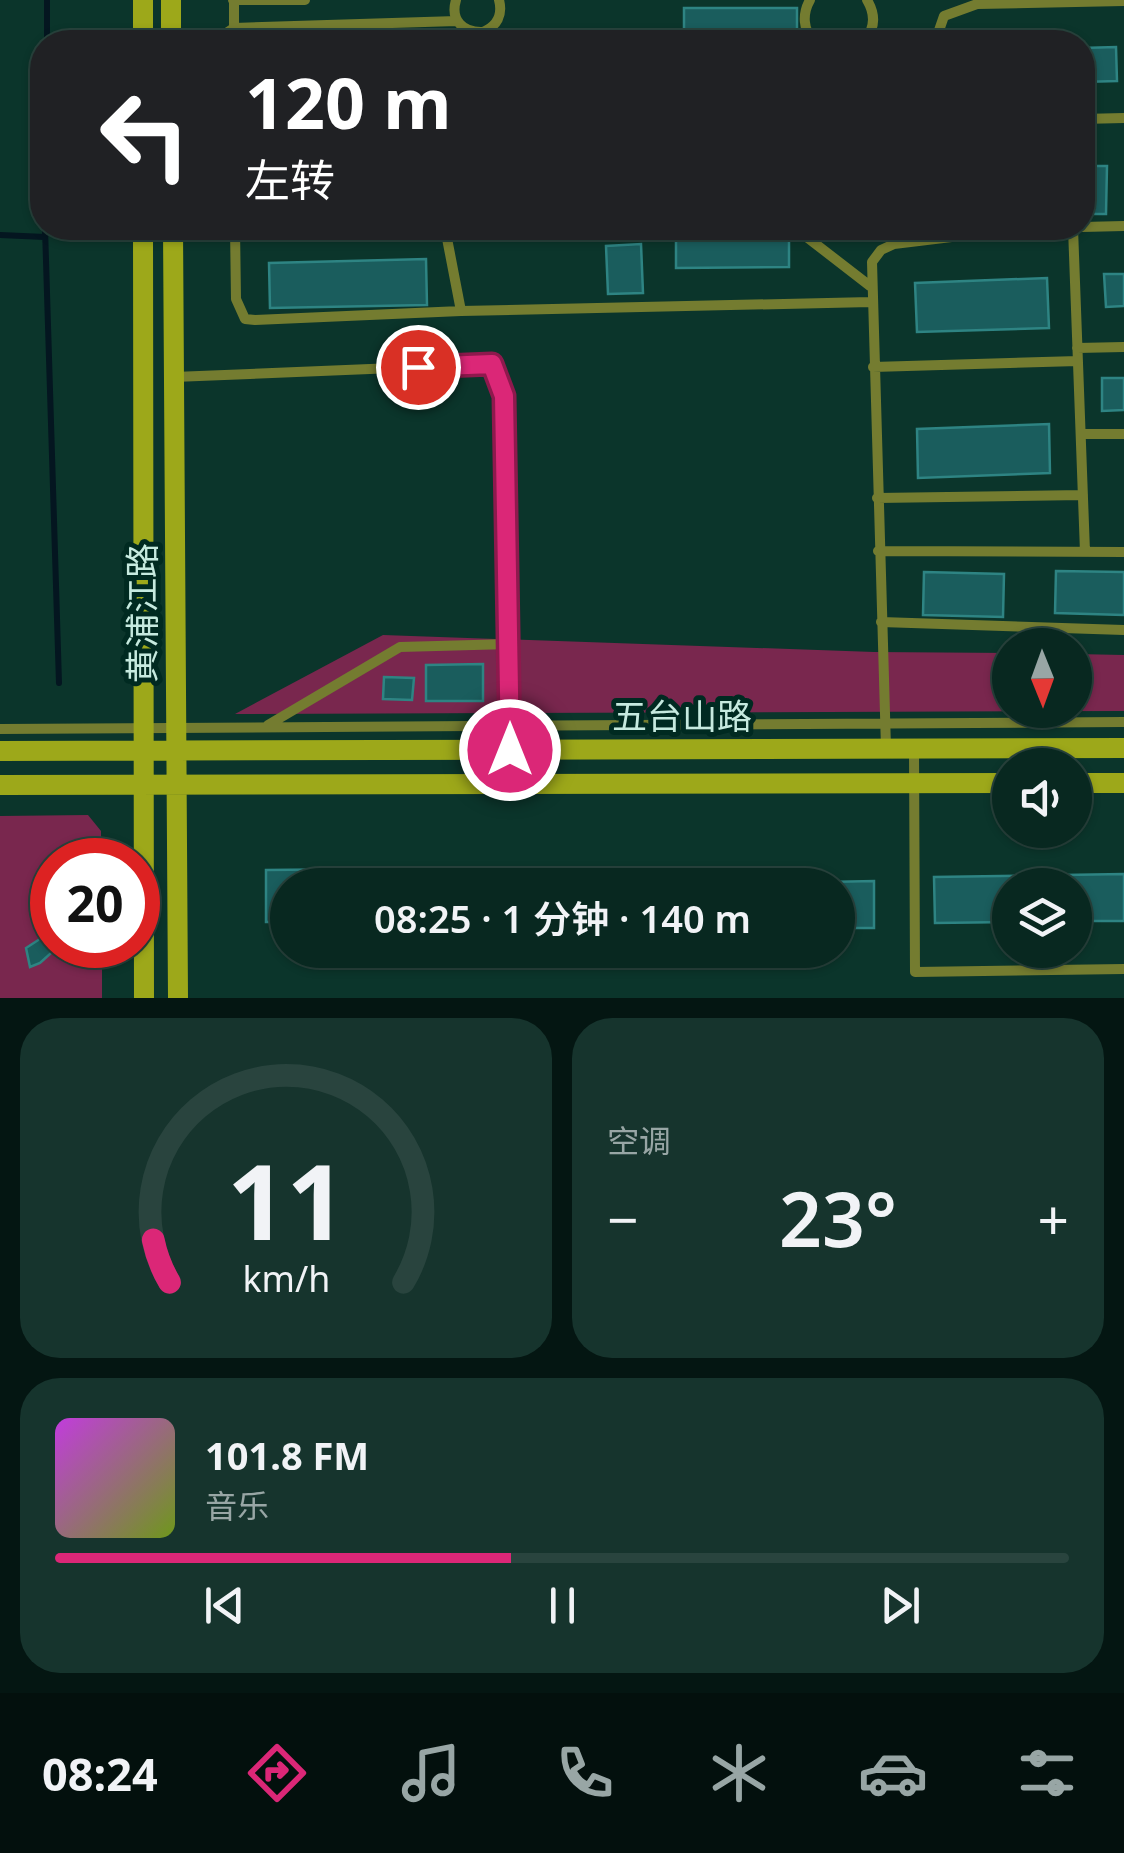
<!DOCTYPE html>
<html lang="zh">
<meta charset="utf-8">
<style>
body{margin:0;font-family:"Noto Sans","Noto Sans SC",sans-serif;background:#16342d;color:#f1f3f6;height:100vh;display:flex;flex-direction:column;font-size:38px;white-space:nowrap}
*{box-sizing:border-box;margin:0}
p{font-size:32px;color:#98a6a5}
.icon{flex:none;width:55px;height:55px;fill:none;stroke:currentColor;stroke-width:2;stroke-linecap:round;stroke-linejoin:round}
.map{position:relative;height:998px;overflow:hidden}
.side{display:flex;flex-direction:column;gap:20px;padding:20px;background:#041612;flex:1}
.side>*{flex:none}
.hud{position:absolute;left:30px;top:30px;width:1065px;height:210px;border-radius:40px;box-shadow:0 2px 8px #0004,0 0 0 2px #29443e;background:#202124;color:#fff;overflow:hidden}
.needle{width:65px;rotate:179deg}
.tools{position:absolute;left:992px;top:628px;display:grid;gap:20px}
.tools a{display:grid;place-items:center;width:100px;height:100px;border-radius:50%;background:#082820;box-shadow:0 2px 8px #0004,0 0 0 2px #29443e;font-size:50px}
.speed{position:absolute;left:30px;top:838px;display:flex;gap:20px;font-size:50px;font-weight:700;text-align:center}
.speed>*{display:grid;place-content:center;width:130px;height:130px;border-radius:50%;background:#082820;box-shadow:0 2px 8px #0004,0 0 0 2px #29443e;line-height:1}
.speed .limit{border:15px solid #d22;background:#fff;color:#111}
.pin{position:absolute;display:grid;place-items:center;width:85px;height:85px;color:#fff;margin:-42px;border:5px solid #fff;border-radius:50%;box-shadow:0 2px 10px #0007}
.me{position:absolute;width:110px;margin:-55px;rotate:0deg;stroke-linejoin:round;filter:drop-shadow(0 0 8px #0008)}
.turn{display:flex;align-items:center;gap:35px;height:210px;padding:0 50px;font-size:45px}
.turn .icon{width:130px;height:130px;stroke-width:2.5}
.turn b{display:block;font-size:70px;line-height:85px}
.big{font-size:75px;font-weight:600;line-height:1.1}
.side .tile{flex:1;display:flex;flex-direction:column;justify-content:center;gap:15px;min-width:0;padding:0 35px;border-radius:40px;background:#16342d}
.side .dial{align-items:center;gap:0}
.dial svg{height:260px;overflow:visible;fill:none;stroke:#29443e;stroke-width:7;stroke-linecap:round;text-anchor:middle}
.dial text{fill:#f1f3f6;stroke:none}
.song{display:flex;align-items:center;gap:30px}
.cover{width:120px;height:120px;border-radius:15px;background:linear-gradient(135deg,hsl(290 70% 55%),hsl(80 70% 35%))}
.played{height:10px;border-radius:5px;background:linear-gradient(90deg,#db2777 45%,#29443e 45%)}
.keys{display:flex;justify-content:space-around;direction:ltr}
.heat{display:flex;justify-content:space-between;align-items:center;font-size:55px;direction:ltr}
.side .tiles{flex:1;display:grid;gap:20px;grid-template-columns:1fr 1fr}
.tile:last-child{grid-column:span 2}
.trip{position:absolute;left:270px;top:868px;width:585px;height:100px;border-radius:50px;background:#082820;box-shadow:0 2px 8px #0004,0 0 0 2px #29443e;font-weight:600;line-height:100px;text-align:center}
.tabs{display:flex;height:160px;justify-content:space-around;align-items:center;background:#03100d;color:#98a6a5}
.tabs .icon{width:70px;height:70px}
.tabs .active{color:#db2777}
.tabs b{font-size:45px;color:#f1f3f6}
.map>svg:first-child{display:block}
.green{fill:#79274e}
.lines{fill:none;stroke-linecap:round;stroke-linejoin:round}
.stream{stroke:#041620;stroke-width:6}
.building{fill:#1a5d5d;stroke:#2e8483;stroke-width:2.5}
.lane{stroke:#747c30;stroke-width:10}
.secondary{stroke:#9da81a;stroke-width:20}
.route-casing{stroke:#8e194d;stroke-width:25}
.route{stroke:#db2777;stroke-width:18}
.labels{text-anchor:middle;stroke-width:10;stroke-linejoin:round;paint-order:stroke}
.street-label{font-size:35px;fill:#c6eadf;stroke:#002a21}
</style>
<div class="map">
<svg width="1124" height="998" viewBox="0 0 1124 998">
<rect width="100%" height="100%" fill="#0b352b"/>
<path class="green" d="M383 635 874 652 1010 653V710H1075V654L1124 655V711L235 714Z
M88 815 101 831V860H52V945H102V998H0V816Z"/>
<g class="lines">
<path class="stream" d="M47 42V0
M45 228 59 683
M0 235 45 237"/>
</g>
<path class="building" d="M684 8H797V41H684Z
M1116 47 1117 81 1082 82V48Z
M1082 166H1107L1106 214H1082Z
M472 228H585V233H472Z
M676 235H789V267L676 268Z
M641 244 643 293 608 294 606 246Z
M426 259 427 305 270 308 269 263Z
M1104 274H1124V306L1106 307Z
M1047 278 1049 328 917 332 915 283Z
M1102 378H1124V410L1102 411Z
M1049 424 1050 473 918 478 917 429Z
M1056 571 1124 572V615L1055 613Z
M924 572 1004 574 1003 617 923 615Z
M483 664V701H426V665Z
M384 677 414 678 412 700 383 699Z
M476 868V885H288V931H283V922H266V870Z
M1124 874V921H1075V885H1010V922L935 923 934 877Z
M874 881V928H838V885H675Z
M52 920V945H60L40 963 30 967 26 948 43 937Z"/>
<g class="lines">
<path class="lane" d="M233 0H305
M456 0C450 20 463 33 483 32
M810 0C802 14 803 30 814 42
M234 1V42
M869 36 887 42
M144 42H213L234 28 457 21
M479 42 483 32C497 26 503 15 499 0
M864 42C875 29 876 15 867 0
M935 42 944 16 977 4 1124 1
M1082 119 1124 118
M1082 227 1124 226
M235 228 236 299 245 319 255 320 461 311 871 302
M445 228 461 311
M795 228 870 286
M1073 228 1085 552
M1077 348 1124 347
M873 367 1078 361
M174 377 492 364 504 397 510 644
M1081 434H1124
M877 498 1083 495
M878 551 1124 552
M881 622 1124 630
M268 725 400 647 510 644V749
M0 729 1124 722
M886 748 872 262 881 250 894 244 1026 228
M914 749 915 972 1124 969"/>
<path class="secondary" d="M143 0V42
M171 0V42
M143 228 144 998
M173 228 178 998
M0 751 1124 748
M1075 783H1124
M0 785 1010 783"/>
</g>
<g class="lines">
<defs>
<path id="route" d="M418 367 492 364 504 396 510 750"/>
</defs>
<use href="#route" class="route-casing"/>
<use href="#route" class="route"/>
</g>
<g class="labels">
<g class="street-label">
<text transform="translate(143 613) rotate(-90)" y="12">黄浦江路</text>
<text x="682" y="729">五台山路</text>
</g>
</g>
</svg>
<div class="tools">
<a><svg class="needle" viewBox="-14 -14 28 28"><path d="M0-13l5 13h-10z" fill="#e53935"/><path d="M0 13l5-13h-10z" fill="#98a6a5"/></svg></a>
<a><svg class="icon" aria-label="sound" viewBox="0 0 24 24"><path d="M4 9h4l5-4v14l-5-4H4zM17 9q2 3 0 6"/></svg></a>
<a><svg class="icon" aria-label="layers" viewBox="0 0 24 24"><path d="M12 4l9 5-9 5-9-5zM3 14l9 5 9-5"/></svg></a>
</div>
<div class="speed"><div class="limit">20</div></div>
<div class="pin" style="left:418px;top:367px;background:#d93025"><svg class="icon" aria-label="arrive" viewBox="0 0 24 24"><path d="M6 21V4h12l-3 4 3 4H6"/></svg></div>
<svg class="me" style="left:510px;top:750px" viewBox="-20 -20 40 40"><circle r="17" fill="#db2777" stroke="#fff" stroke-width="3"/><path d="M0-11L8 9 0 5-8 9z" fill="#fff"/></svg>
<div class="trip">08:25 · 1 分钟 · 140 m</div>
<div class="hud">
<div class="turn"><svg class="icon" aria-label="left" viewBox="0 0 24 24"><path d="M17 20v-9H6M10 6l-5 5 5 5"/></svg><div><b>120 m</b>左转</div></div>
</div>
</div>
<section class="side">
<div class="tiles">
<div class="tile dial"><svg viewBox="0 0 100 80">
<path d="M14 69A42 42 0 1 1 86 69"/>
<path d="M14 69A42 42 0 0 1 9 56" stroke="#db2777"/>
<text x="50" y="56" font-size="32" font-weight="700">11</text>
<text x="50" y="72" font-size="11">km/h</text>
</svg></div>
<div class="tile"><p>空调</p>
<div class="heat"><a>−</a><b class="big">23°</b><a>+</a></div>
</div>
<div class="tile">
<div class="song"><i class="cover"></i><div><b>101.8 FM</b><p>音乐</p></div></div>
<div class="played"></div>
<div class="keys"><svg class="icon" aria-label="previous" viewBox="0 0 24 24"><path d="M18 5L8 12l10 7zM5 5v14"/></svg><svg class="icon" aria-label="pause" viewBox="0 0 24 24"><path d="M8 5v14M16 5v14"/></svg><svg class="icon" aria-label="next" viewBox="0 0 24 24"><path d="M6 5l10 7-10 7zM19 5v14"/></svg></div>
</div>
</div>
</section>
<nav class="tabs">
<b>08:24</b>
<svg class="icon active" aria-label="directions" viewBox="0 0 24 24"><path d="M12 3l9 9-9 9-9-9zM9 14v-3h6M13 9l2 2-2 2"/></svg>
<svg class="icon" aria-label="music" viewBox="0 0 24 24"><path d="M9 18V5l10-2v13"/><circle cx="6" cy="18" r="3"/><circle cx="16" cy="16" r="3"/></svg>
<svg class="icon" aria-label="phone" viewBox="0 0 24 24"><path d="M5 4h4l2 5-3 2q2 4 5 5l2-3 5 2v4C11 20 4 13 5 4z"/></svg>
<svg class="icon" aria-label="climate" viewBox="0 0 24 24"><path d="M12 3v18M4 7l16 10M4 17L20 7"/></svg>
<svg class="icon" aria-label="car" viewBox="0 0 24 24"><path d="M5 17H2v-5l4-1 3-4h7l3 4 3 1v5h-3M9 17h6M6 11h13"/><circle cx="7" cy="17" r="2"/><circle cx="17" cy="17" r="2"/></svg>
<svg class="icon" aria-label="filters" viewBox="0 0 24 24"><path d="M4 7h16M4 17h16"/><circle cx="9" cy="7" r="2"/><circle cx="15" cy="17" r="2"/></svg>
</nav>
